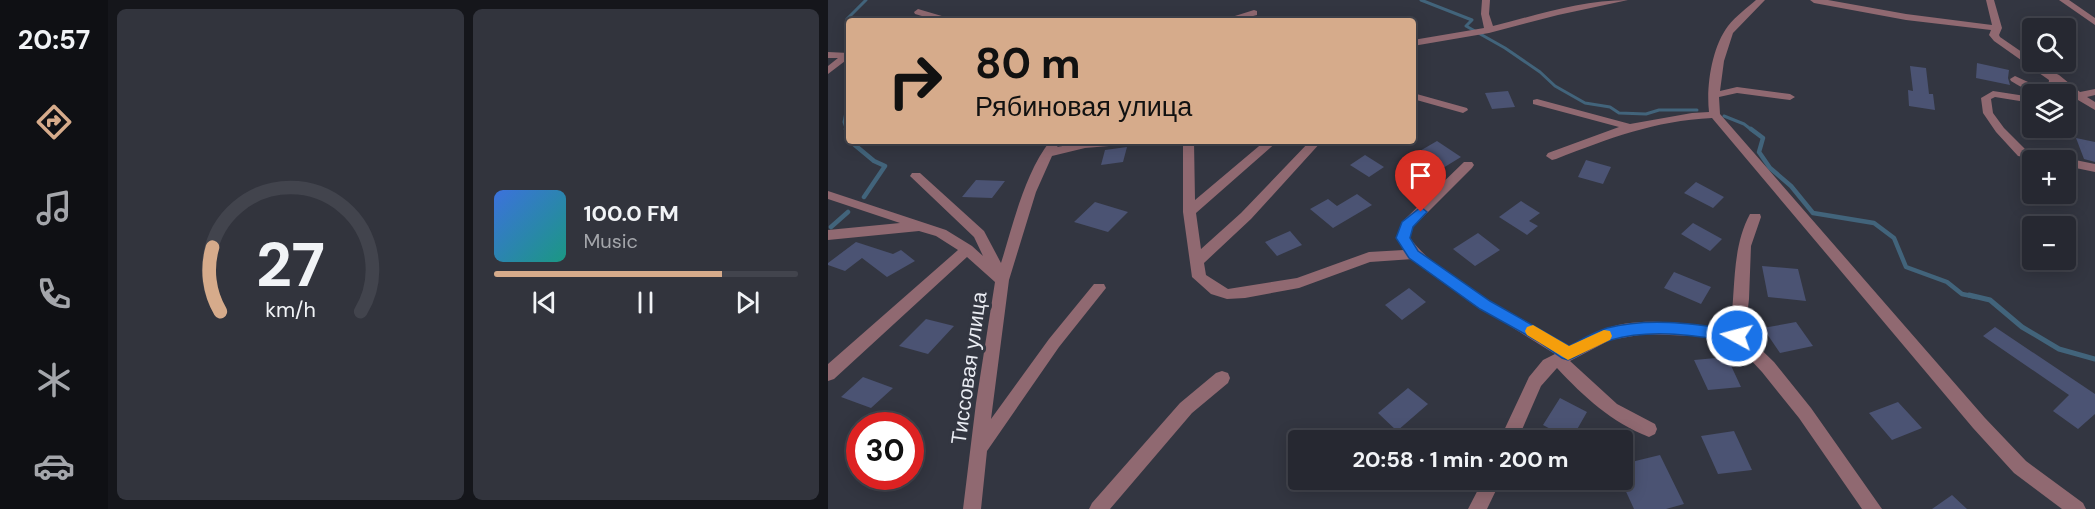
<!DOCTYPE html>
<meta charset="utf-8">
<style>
body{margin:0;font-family:"DM Sans",sans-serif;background:#32343d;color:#f1f3f6;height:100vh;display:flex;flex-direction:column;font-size:22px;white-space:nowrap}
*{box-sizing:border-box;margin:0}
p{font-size:20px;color:#a4a6ab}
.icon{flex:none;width:33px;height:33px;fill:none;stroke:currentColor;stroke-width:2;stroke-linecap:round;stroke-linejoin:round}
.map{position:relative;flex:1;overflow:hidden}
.details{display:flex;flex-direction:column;gap:9px;padding:9px;background:#15161b;width:720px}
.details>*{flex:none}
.banner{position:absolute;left:18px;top:18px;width:570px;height:126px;border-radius:6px;box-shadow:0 3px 15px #0003,0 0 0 2px #42444d;background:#d6ab8b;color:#111;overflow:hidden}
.tools{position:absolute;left:1194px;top:18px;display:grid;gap:12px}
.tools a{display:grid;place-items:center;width:54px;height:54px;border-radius:6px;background:#262831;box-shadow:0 3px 15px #0003,0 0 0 2px #42444d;font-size:30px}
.speed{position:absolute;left:18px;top:412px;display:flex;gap:12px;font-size:30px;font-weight:700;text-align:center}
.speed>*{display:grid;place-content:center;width:78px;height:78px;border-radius:50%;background:#262831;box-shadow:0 3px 15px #0003,0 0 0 2px #42444d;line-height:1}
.speed .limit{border:9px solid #d22;background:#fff;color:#111}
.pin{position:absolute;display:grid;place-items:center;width:51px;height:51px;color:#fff;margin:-62px -26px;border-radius:50% 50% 50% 0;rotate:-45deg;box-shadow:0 0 6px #0007}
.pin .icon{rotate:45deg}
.me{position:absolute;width:66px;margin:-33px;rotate:277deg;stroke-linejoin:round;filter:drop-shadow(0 0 4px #0008)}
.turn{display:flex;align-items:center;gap:21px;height:126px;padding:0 30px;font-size:27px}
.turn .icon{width:78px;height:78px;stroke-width:2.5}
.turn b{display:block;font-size:42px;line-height:51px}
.details .widget{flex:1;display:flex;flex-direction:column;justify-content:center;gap:9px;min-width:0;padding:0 21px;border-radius:9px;background:#32343d}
.details .dial{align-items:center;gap:0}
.dial svg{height:156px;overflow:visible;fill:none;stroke:#42444d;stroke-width:7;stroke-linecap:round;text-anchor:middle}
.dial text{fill:#f1f3f6;stroke:none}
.song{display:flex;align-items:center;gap:18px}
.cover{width:72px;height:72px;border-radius:9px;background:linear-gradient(135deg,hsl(220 70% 55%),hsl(170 70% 35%))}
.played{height:6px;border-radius:3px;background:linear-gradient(90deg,#d6ab8b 75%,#42444d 75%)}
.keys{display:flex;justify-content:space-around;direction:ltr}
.details .tiles{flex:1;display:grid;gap:9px;grid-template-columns:repeat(2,1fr)}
.trip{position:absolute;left:460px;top:430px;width:345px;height:60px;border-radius:6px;background:#262831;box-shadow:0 3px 15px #0003,0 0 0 2px #42444d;font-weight:700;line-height:60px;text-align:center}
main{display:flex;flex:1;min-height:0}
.tabs{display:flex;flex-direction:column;width:108px;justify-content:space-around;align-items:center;background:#0f1014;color:#a4a6ab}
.tabs .icon{width:42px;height:42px}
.tabs .on{color:#d6ab8b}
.tabs b{font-size:27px;color:#f1f3f6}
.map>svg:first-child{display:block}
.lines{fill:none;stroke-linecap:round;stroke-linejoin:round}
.stream-far2{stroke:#42647b;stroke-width:3}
.stream-far1{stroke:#42647b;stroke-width:4.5}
.stream{stroke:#42647b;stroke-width:5}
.building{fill:#4b5373}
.minor{fill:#906971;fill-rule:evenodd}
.route{fill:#1a73e8;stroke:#114b97;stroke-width:1.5}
.slow{fill:#f59e0b}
.labels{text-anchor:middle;stroke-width:6;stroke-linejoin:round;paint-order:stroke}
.street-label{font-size:21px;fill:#e9ebf2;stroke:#333641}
</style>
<main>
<nav class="tabs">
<b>20:57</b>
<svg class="icon on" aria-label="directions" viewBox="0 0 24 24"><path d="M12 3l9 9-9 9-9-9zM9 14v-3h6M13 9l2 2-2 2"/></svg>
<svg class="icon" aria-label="music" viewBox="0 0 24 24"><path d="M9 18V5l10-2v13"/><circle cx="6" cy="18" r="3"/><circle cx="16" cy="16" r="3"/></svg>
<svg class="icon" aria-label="phone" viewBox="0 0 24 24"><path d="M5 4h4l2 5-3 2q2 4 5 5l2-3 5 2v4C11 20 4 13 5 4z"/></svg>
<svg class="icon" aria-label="climate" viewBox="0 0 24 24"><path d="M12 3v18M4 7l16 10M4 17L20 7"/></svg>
<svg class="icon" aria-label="car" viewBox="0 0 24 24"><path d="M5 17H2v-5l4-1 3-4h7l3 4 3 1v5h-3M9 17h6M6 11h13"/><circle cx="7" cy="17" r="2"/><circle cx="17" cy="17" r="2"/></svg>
</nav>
<section class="details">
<div class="tiles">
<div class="widget dial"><svg viewBox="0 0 100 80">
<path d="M14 69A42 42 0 1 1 86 69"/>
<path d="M14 69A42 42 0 0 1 10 36" stroke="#d6ab8b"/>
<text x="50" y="56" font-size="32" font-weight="700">27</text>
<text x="50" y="72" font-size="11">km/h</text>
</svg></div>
<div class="widget">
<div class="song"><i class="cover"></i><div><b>100.0 FM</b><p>Music</p></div></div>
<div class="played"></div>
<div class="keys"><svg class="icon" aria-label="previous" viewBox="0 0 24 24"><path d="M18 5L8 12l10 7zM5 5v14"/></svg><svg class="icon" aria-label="pause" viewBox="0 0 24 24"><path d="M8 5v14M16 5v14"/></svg><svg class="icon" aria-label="next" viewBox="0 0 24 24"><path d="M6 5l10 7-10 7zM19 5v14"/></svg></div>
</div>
</div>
</section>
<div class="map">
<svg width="1267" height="509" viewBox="0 0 1267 509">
<rect width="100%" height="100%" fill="#333641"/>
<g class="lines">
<path class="stream-far2" d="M593 0 644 20 638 26 677 48 712 72 727 86 757 103 782 107 791 113 818 114 831 110H869
M21 21 19 19 38 0
M896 116 916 124 925 131
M19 131 16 122 21 98"/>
<path class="stream-far1" d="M18 129 21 139
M923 129 935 138 931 152 942 168 963 186 985 213 1046 223 1066 238 1078 267 1119 282 1134 294 1148 297
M22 141 46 161 57 166 36 197
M3 227 20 212"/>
<path class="stream" d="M1141 295 1162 300 1194 327 1231 349 1267 359"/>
</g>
<path class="building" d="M1149 63 1181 70 1180 78 1182 85 1148 78Z
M1082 66 1098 68 1101 94H1105L1107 110 1081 106 1080 90 1085 91Z
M680 91 687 107 664 109 657 93Z
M1248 138 1267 142V162L1256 159Z
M609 141 633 157 615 168 590 152Z
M299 147 295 162 273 165 277 150Z
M537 155 556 167 541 177 522 165Z
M758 160 783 167 775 184 750 177Z
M148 180 177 181 164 198 134 197Z
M868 182 896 197 885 208 856 193Z
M529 194 544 205 505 228 482 209 500 199 509 206Z
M693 201 712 213 701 221 710 226 699 235 671 217Z
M267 202 300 212 280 232 246 222Z
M865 223 894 239 882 251 853 234Z
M462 231 474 245 449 256 437 242Z
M650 233 672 250 647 266 625 249Z
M28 242 65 254 73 250 87 261 59 277 34 258 17 271 0 265V263Z
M934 266 970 269 978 301 940 297Z
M846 272 883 287 873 304 836 288Z
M581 288 598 302 574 320 557 305Z
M98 319 126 326 100 354 71 346Z
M968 322 985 346 952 353 935 328Z
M1167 327 1267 394V414L1250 429 1225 411 1241 395 1155 336Z
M899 357 913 387 880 390 866 360Z
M35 377 65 388 43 408 13 397Z
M580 388 600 404 569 431 550 413Z
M732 398 759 412 743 440 715 425Z
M1070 402 1094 428 1064 440 1041 413Z
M906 431 924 470 890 474 873 436Z
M832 455 856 504 838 509H806L795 485V464Z
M1124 495 1139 509H1104Z"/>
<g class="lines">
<path class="minor" d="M654 0H662L661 14 665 26C709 15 754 0 800 0L730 15 661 33 585 46V40L656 28 653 14Z
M928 0H937L905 33 896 61 892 91 909 87 962 94 967 97 962 100 909 93 891 97 892 114 1157 418 1198 461 1255 503 1258 509H1234L1186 473 1145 428 884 118C826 121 782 138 728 159L724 160 718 156 720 153 791 127 705 104V100L709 99 802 124 864 113 881 112C878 86 884 47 900 26 908 16 919 8 928 0Z
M982 0H1000L1078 14 1164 25 1158 0H1166L1174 28 1171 35 1172 37 1204 59V62L1231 75 1252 92 1267 89V95L1259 97 1267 102V110L1250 100 1238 105V98L1243 95 1231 87 1229 92C1211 98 1198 90 1183 81L1182 79 1187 76 1215 89 1220 88 1221 80 1166 41 1161 35 1163 30 1078 20 986 3Z
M1231 0H1241L1267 18V25Z
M90 9 124 19 126 21H111L87 14 86 12Z
M426 10 429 11V15L406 21H391Z
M0 52 21 53V58L0 74V66L10 58H0Z
M1165 91 1204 97V103L1167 97 1163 99 1165 113 1176 128 1198 150 1267 164V172L1238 166V160H1214L1190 156 1168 132 1155 113 1153 98Z
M585 93 639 108 640 110 635 113 585 99Z
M222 141H234L229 147 263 141H311L305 144 257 148 224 156 208 192 181 280 163 419 221 339 266 284H276L278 288 231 347 159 451 153 509H135L148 403 167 282 139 257 6 379 0 381V364L130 250 108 236 91 231 0 240V230L72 223 0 199V191L118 230 144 246 155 256 146 237 82 176 84 173H92L156 231 173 263C186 222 196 175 222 141Z
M355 141 366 142 367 200 437 141H450L368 213 373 249 413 213 482 141H494L423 219 376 263 378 275 400 289 469 278 541 252 576 250 568 238 574 222 636 162H644L646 165 644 168 585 227 582 238C612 280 696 317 741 347 752 341 763 334 774 330 808 315 866 324 902 329 908 291 903 249 922 214H932L933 217 923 246 921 299 917 334 946 362 983 408 1054 509H1034L971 418 934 372 905 341 865 336 817 334 782 340 742 361 789 404 827 424 829 429 827 434 821 437C783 422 756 397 729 368L713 386 689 441H671L701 377 715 360 727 354 631 294 585 259 542 262 471 288 417 298 399 299 383 294 364 277 355 212Z
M394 371 400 373 402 378 400 383 364 413 282 509H261L264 503 352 403 388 373Z
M655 480H673L659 509H640Z"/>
</g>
<path class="route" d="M593 207 599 212 585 227 582 238 590 251 662 301 741 346C753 340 766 332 779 328 822 317 866 324 909 330L914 331 917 336 914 340 909 342C868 336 824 328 783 340 770 343 757 352 745 358L740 360 734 358 711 342 652 309 581 258 568 238 574 222Z"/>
<path class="slow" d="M705 325 741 346 776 330 782 331 784 336 782 340 740 360 699 335 697 331 699 327Z"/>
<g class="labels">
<g class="street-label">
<text transform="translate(141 368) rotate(-82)" y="7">Тиссовая улица</text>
</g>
</g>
</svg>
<div class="tools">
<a><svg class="icon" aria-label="search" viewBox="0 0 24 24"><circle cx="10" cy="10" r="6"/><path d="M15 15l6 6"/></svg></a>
<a><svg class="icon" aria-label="layers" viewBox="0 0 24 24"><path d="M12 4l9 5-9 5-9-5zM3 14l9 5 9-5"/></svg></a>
<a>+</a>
<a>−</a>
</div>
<div class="speed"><div class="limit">30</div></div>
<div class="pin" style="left:593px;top:212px;background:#d93025"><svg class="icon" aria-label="arrive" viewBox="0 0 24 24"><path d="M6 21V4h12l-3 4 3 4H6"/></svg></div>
<svg class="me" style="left:909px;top:336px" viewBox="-20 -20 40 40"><circle r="17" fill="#1a73e8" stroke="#fff" stroke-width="3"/><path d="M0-11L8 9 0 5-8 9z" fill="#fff"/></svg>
<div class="trip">20:58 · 1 min · 200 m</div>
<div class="banner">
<div class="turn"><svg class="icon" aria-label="right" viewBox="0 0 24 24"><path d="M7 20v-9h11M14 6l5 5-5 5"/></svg><div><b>80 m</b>Рябиновая улица</div></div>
</div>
</div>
</main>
